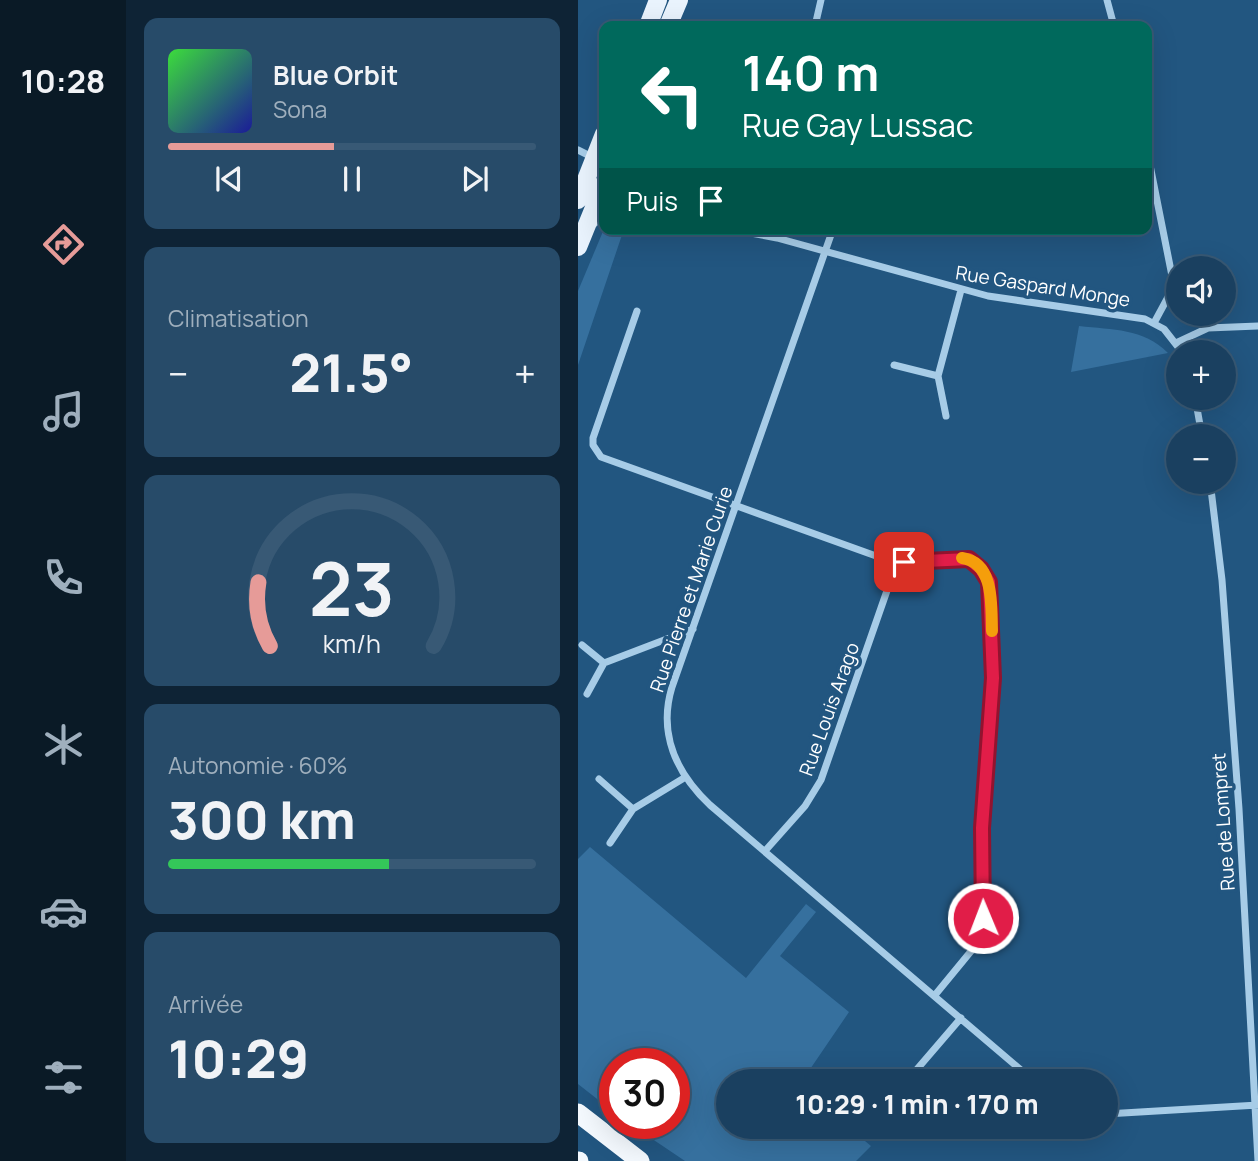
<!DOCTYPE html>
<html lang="fr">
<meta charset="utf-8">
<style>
body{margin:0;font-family:Manrope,sans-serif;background:#274b69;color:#f1f3f6;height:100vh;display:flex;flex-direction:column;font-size:26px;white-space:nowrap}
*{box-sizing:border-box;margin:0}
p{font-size:23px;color:#9fafbd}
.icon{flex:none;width:38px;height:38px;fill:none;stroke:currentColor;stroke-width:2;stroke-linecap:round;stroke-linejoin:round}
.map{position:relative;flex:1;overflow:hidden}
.sheet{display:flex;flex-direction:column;gap:18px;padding:18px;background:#0e2335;width:452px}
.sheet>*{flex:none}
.top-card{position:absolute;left:21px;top:21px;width:553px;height:214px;border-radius:14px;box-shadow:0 7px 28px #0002,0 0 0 2px #385975;background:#00695c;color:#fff;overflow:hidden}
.fabs{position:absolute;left:588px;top:256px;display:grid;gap:14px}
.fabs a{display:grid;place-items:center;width:70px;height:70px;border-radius:50%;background:#1a4060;box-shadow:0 7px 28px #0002,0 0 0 2px #385975;font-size:35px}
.speed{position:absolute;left:21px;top:1048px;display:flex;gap:14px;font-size:35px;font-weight:700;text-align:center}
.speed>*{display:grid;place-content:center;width:91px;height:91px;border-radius:50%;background:#1a4060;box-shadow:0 7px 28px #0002,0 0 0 2px #385975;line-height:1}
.speed .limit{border:10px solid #d22;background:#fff;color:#111}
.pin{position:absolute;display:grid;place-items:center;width:60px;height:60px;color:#fff;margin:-30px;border-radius:14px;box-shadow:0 4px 10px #0006}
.me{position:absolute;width:77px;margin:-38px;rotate:359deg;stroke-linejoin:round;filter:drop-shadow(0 0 5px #0008)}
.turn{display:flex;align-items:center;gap:24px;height:147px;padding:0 28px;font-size:32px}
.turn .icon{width:91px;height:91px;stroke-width:2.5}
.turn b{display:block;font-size:49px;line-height:60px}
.then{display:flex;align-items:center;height:66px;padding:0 28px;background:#0003;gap:14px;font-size:26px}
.big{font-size:52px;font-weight:800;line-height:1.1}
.sheet .card{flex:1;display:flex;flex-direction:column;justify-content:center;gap:10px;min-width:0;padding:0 24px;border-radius:14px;background:#274b69}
.sheet .dial{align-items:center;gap:0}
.dial svg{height:182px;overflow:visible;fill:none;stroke:#385975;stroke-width:7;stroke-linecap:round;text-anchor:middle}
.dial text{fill:#f1f3f6;stroke:none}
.song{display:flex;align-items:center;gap:21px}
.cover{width:84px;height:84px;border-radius:10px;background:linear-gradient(135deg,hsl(120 70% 55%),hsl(240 70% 35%))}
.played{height:7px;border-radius:4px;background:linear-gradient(90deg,#e69b98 45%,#385975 45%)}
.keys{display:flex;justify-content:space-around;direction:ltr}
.heat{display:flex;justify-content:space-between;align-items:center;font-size:38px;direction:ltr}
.charge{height:10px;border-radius:5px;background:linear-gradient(90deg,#34c759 60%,#385975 0)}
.trip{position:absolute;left:138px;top:1069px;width:402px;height:70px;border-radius:35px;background:#1a4060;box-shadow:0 7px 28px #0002,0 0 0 2px #385975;font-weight:800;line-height:70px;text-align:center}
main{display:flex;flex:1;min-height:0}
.menu{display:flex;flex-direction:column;width:126px;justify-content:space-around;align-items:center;background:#0a1a26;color:#9fafbd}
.menu .icon{width:49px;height:49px}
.menu .current{color:#e69b98}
.menu b{font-size:32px;color:#f1f3f6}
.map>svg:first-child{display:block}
.green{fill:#36709e}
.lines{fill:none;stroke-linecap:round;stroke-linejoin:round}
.minor{stroke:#a7cce7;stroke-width:7}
.primary{stroke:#e9f3fd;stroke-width:18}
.trunk{stroke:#f4f9fe;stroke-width:19}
.route-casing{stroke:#92132f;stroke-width:18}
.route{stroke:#e11d48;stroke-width:12}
.slow{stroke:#f59e0b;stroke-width:12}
.labels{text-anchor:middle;stroke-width:7;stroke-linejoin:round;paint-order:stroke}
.street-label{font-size:19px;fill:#fff;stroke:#225680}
</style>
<main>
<nav class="menu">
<b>10:28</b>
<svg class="icon current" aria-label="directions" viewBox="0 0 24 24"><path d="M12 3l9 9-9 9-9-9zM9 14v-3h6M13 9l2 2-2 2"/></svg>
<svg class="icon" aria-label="music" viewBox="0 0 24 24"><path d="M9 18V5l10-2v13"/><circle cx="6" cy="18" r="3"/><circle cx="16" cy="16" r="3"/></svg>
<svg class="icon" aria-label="phone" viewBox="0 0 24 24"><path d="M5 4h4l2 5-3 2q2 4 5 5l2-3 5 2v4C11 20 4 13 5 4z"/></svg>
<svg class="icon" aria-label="climate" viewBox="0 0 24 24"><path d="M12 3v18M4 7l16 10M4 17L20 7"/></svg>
<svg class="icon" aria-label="car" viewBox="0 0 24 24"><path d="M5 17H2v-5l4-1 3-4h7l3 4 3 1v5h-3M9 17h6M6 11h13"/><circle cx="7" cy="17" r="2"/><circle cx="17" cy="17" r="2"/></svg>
<svg class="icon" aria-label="filters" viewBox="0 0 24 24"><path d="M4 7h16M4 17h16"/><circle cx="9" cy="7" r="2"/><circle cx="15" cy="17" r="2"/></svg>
</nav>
<section class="sheet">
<div class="card">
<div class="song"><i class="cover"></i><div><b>Blue Orbit</b><p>Sona</p></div></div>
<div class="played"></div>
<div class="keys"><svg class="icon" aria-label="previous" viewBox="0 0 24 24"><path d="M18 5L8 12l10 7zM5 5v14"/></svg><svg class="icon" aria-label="pause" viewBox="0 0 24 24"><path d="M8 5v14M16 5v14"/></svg><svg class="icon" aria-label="next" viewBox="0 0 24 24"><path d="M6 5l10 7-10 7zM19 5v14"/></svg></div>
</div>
<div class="card"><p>Climatisation</p>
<div class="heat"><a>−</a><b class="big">21.5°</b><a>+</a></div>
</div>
<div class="card dial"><svg viewBox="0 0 100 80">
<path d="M14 69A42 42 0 1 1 86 69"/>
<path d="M14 69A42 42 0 0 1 9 41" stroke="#e69b98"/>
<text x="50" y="56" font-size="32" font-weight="700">23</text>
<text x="50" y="72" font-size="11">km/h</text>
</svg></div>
<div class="card"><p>Autonomie · 60%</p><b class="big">300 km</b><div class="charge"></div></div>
<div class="card"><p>Arrivée</p><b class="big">10:29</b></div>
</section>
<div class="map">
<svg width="681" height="1161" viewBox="0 0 681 1161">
<rect width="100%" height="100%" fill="#225680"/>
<path class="green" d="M26 229H46L0 365V291Z
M501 326C535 330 565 328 590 353L493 372Z
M12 847 168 978 228 904 238 912 202 956 271 1012 224 1081 150 1082V1127H278L275 1131 293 1146 278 1161H107L52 1124H96V1064H37V1113L0 1084V859Z"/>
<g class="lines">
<path class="minor" d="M529 0 536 26
M237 26 243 0
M0 150 26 163
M569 150 596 286 576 323
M16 224 26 215
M151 229 199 238 410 296 567 319 586 329 604 352
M255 229 94 687C80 733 98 773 132 805L457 1082
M59 311 15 438V445L23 457 312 561 391 559 403 569 411 582 414 636 413 704 404 828 405 918 394 950 357 995
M600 342 630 328 681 326
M316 365 360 376 383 290
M360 376 368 416
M617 397 624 436
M632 481 644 580 661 809 680 1161
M4 645 26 663 115 629
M9 694 26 663
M21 779 55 809 106 778
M32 843 55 809
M187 851 227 806 243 780 319 562
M328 1082 383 1018
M528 1114 681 1105"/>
<path class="primary" d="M70 26 80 0
M90 26 101 0
M0 200 26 134
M0 247 26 183"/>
<path class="trunk" d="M0 1113 62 1161
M0 1161H1"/>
</g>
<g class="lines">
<defs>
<path id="route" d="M326 562 391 559 403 569 411 582 415 678 404 828 405 918"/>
</defs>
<use href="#route" class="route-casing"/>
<use href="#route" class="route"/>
<path class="slow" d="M384 558C417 563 413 606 414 631"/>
</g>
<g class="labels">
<g class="street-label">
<text transform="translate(465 286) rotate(9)" y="7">Rue Gaspard Monge</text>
<text transform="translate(113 589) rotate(-71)" y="7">Rue Pierre et Marie Curie</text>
<text transform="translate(251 709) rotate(-70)" y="7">Rue Louis Arago</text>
<text transform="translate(645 822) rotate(-94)" y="7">Rue de Lompret</text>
</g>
</g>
</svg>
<div class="fabs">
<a><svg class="icon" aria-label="sound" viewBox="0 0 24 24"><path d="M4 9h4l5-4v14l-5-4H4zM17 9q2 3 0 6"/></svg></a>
<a>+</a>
<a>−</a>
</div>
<div class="speed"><div class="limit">30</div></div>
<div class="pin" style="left:326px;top:562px;background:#d93025"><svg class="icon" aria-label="arrive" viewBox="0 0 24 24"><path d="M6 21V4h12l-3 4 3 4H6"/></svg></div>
<svg class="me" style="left:405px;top:918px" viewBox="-20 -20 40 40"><circle r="17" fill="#e11d48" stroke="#fff" stroke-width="3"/><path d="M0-11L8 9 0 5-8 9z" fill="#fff"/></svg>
<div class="trip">10:29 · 1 min · 170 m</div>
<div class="top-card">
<div class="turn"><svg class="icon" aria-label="left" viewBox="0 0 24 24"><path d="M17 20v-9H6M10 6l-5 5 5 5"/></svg><div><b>140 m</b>Rue Gay Lussac</div></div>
<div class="then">Puis<svg class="icon" aria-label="arrive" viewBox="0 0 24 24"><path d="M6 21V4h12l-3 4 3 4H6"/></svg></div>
</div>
</div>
</main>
